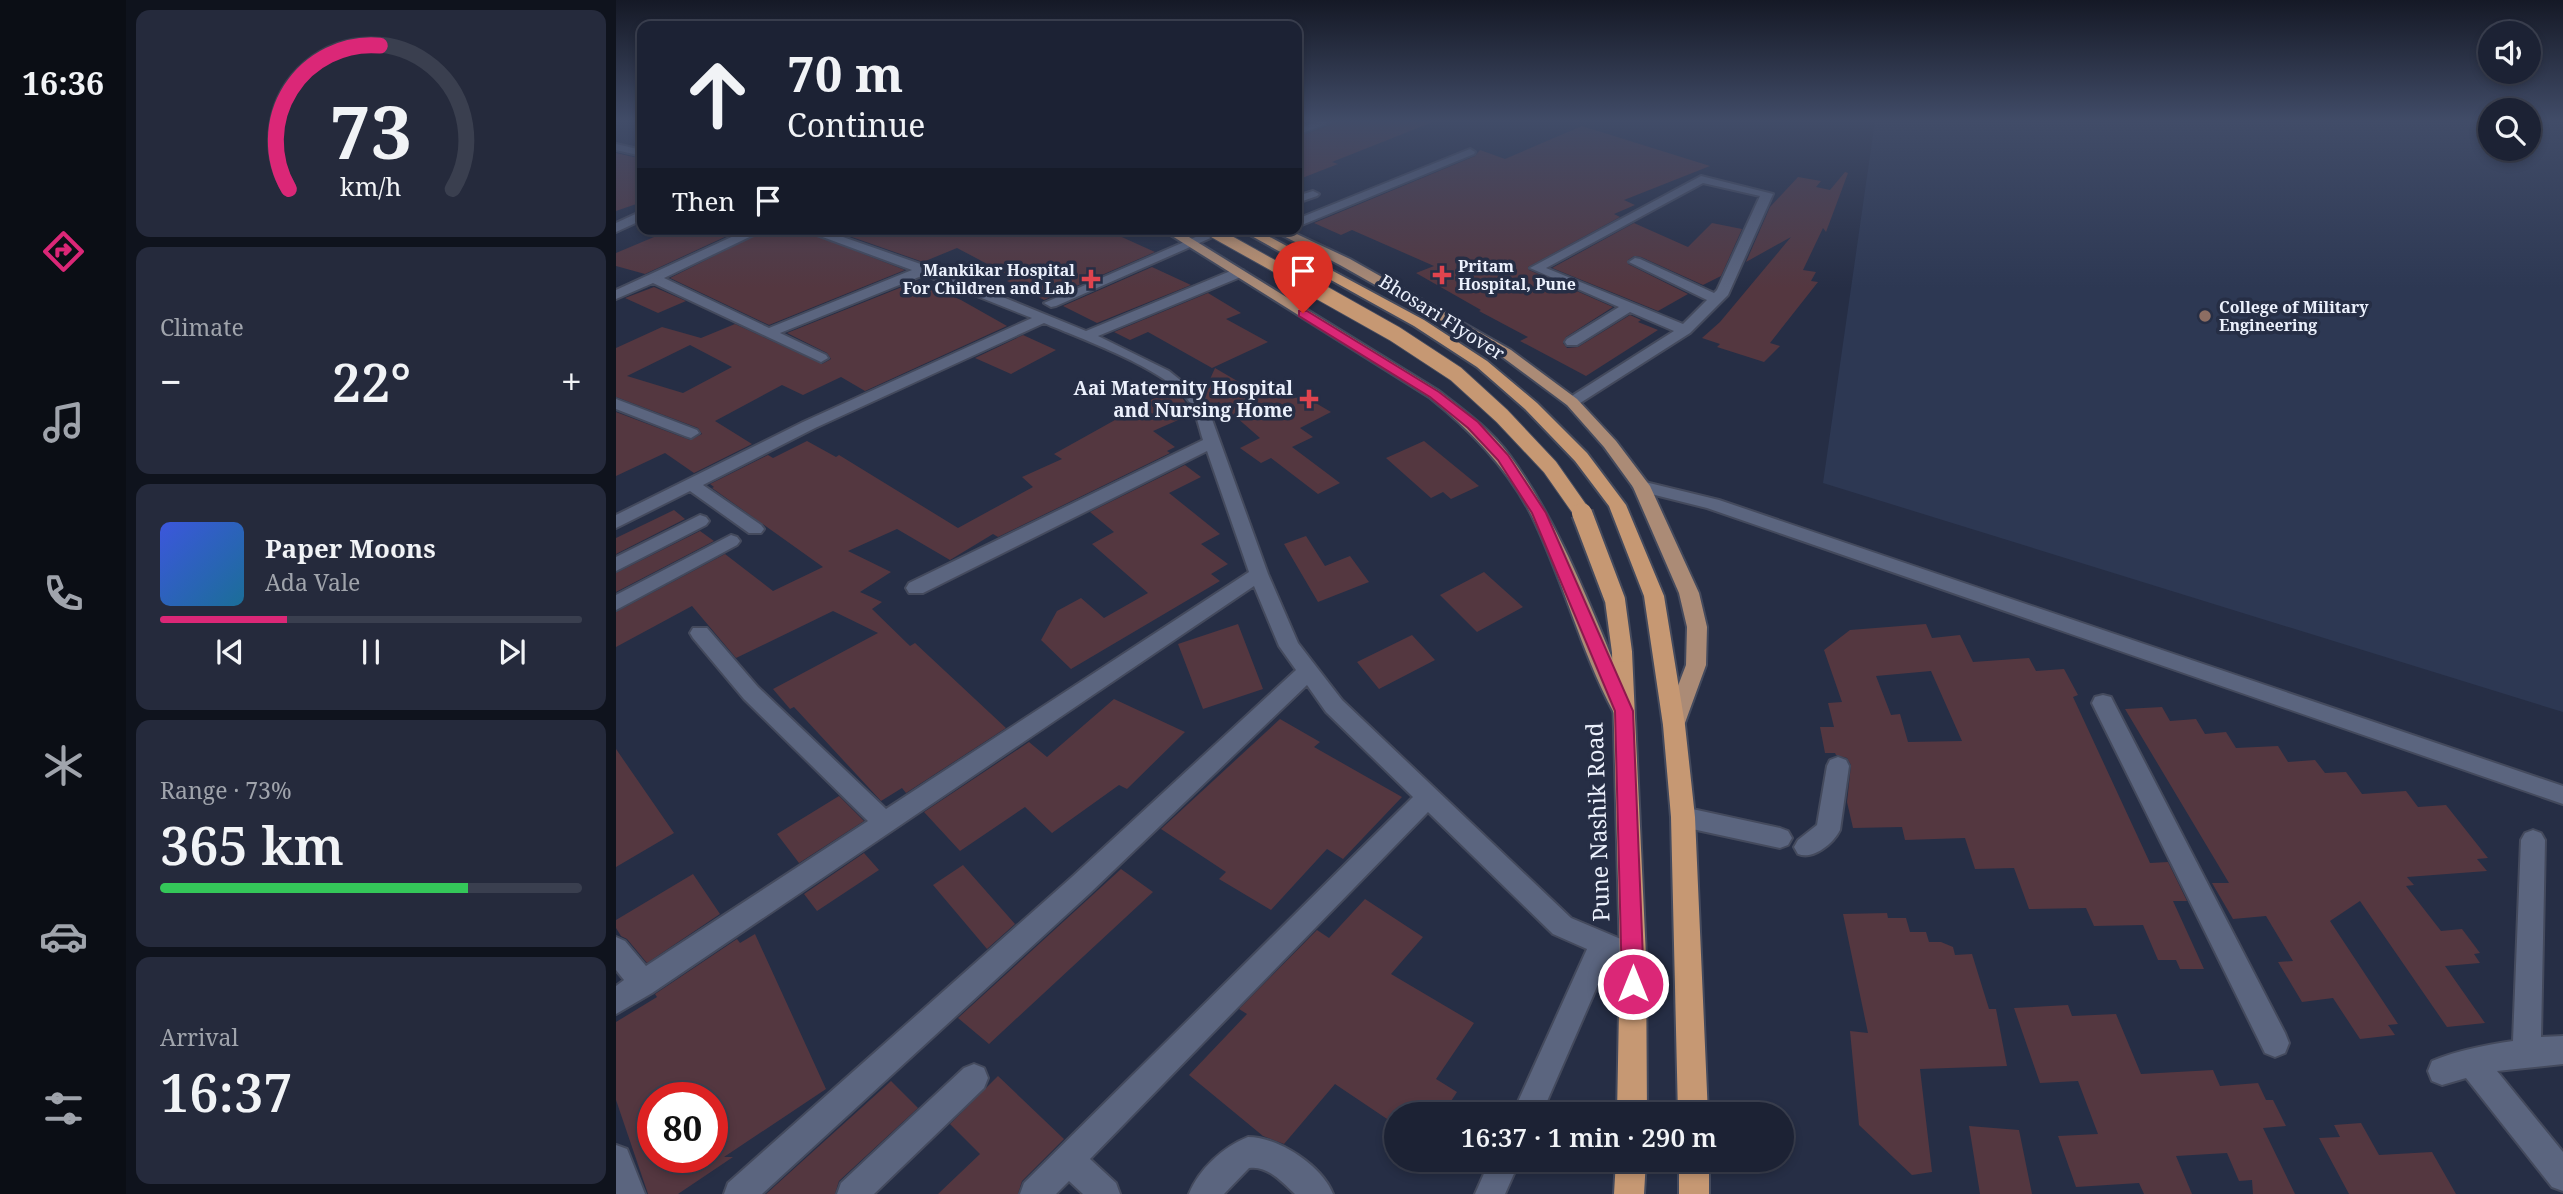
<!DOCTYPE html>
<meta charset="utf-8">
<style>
body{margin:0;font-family:"Noto Serif",serif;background:#252a3c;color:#f1f3f6;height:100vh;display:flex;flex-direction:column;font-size:26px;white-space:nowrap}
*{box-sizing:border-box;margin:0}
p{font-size:23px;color:#a0a4ac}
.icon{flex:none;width:38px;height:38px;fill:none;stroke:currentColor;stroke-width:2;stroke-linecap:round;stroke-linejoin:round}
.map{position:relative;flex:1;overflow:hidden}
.sheet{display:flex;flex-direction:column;gap:10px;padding:10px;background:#0f131d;width:490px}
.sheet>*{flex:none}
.guide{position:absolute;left:21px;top:21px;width:665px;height:214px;border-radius:14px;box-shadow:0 4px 10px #0003,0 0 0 2px #3a3f4f;background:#1c2234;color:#f1f3f6;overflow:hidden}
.controls{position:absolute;left:1862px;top:21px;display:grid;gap:14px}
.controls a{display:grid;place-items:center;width:63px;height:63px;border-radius:50%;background:#1c2234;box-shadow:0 4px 10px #0003,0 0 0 2px #3a3f4f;font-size:35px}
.speed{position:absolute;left:21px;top:1082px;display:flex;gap:14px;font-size:35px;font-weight:700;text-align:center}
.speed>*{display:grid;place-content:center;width:91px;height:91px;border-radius:50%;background:#1c2234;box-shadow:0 4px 10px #0003,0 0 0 2px #3a3f4f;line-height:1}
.speed .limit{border:10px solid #d22;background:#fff;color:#111}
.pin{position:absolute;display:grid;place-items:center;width:60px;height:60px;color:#fff;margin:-72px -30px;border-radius:50% 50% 50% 0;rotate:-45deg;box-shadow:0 0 7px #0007}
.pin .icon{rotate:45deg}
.me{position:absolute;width:77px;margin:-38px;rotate:0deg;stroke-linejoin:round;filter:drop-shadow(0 0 5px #0008)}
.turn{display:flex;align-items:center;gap:24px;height:147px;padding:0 35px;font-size:32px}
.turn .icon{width:91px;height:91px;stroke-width:2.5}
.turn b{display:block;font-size:49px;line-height:60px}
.then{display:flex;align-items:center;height:66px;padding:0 35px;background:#0003;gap:14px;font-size:26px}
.big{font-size:52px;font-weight:600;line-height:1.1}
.sheet .card{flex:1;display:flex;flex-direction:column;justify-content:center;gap:10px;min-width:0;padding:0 24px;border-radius:14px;background:#252a3c}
.sheet .dial{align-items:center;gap:0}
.dial svg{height:182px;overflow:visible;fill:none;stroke:#3a3f4f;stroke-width:7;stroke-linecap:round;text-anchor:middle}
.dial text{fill:#f1f3f6;stroke:none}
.song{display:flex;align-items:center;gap:21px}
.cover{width:84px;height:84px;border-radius:10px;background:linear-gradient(135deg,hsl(230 70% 55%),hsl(200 70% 35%))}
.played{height:7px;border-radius:4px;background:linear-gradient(90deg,#db2777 30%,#3a3f4f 30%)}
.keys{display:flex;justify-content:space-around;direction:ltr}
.heat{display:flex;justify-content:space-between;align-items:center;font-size:38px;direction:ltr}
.charge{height:10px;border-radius:5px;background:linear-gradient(90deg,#34c759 73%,#3a3f4f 0)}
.trip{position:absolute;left:768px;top:1102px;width:410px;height:70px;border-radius:35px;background:#1c2234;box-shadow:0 4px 10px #0003,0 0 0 2px #3a3f4f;font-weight:600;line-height:70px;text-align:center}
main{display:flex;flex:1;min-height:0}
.dock{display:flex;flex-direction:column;width:126px;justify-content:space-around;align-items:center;background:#0b0e15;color:#a0a4ac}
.dock .icon{width:49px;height:49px}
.dock .current{color:#db2777}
.dock b{font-size:32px;color:#f1f3f6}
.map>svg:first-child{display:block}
.built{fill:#2d3853}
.building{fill:#543740;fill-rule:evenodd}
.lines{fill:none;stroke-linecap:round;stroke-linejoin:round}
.minor-casing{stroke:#444a5d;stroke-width:4}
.tertiary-casing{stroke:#444a5d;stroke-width:4}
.primary-casing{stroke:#444a5d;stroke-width:4}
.trunk-casing{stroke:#444a5d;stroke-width:4}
.minor{fill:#5b657f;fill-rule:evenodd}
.tertiary{fill:#5b657f;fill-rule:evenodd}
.primary{fill:#ab8b76;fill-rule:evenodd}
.trunk{fill:#c69873;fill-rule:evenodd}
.trunk-bridge-far2-casing{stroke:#444a5d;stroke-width:13;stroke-linecap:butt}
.trunk-bridge-far1-casing{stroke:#444a5d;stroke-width:18;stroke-linecap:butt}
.trunk-bridge-casing{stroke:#444a5d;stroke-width:24;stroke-linecap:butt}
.trunk-bridge-far2{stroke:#c69873;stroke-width:11}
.trunk-bridge-far1{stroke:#c69873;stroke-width:16}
.trunk-bridge{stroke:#c69873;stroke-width:20}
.route{fill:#db2777;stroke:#8e194d;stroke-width:2}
.health-dot{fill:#e0444e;stroke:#262e45;stroke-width:2.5}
.education-dot{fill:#8d6e63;stroke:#262e45;stroke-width:2.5}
.labels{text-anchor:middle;stroke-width:7;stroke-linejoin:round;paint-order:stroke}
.far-poi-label{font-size:16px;font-weight:bold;fill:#ebf0fc;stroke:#262e45;text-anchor:start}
.street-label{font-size:19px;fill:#ebf0fc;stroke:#262e45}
.poi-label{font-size:19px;font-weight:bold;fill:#ebf0fc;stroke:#262e45;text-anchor:end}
.near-street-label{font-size:23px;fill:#ebf0fc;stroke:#262e45}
</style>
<main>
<nav class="dock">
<b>16:36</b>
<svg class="icon current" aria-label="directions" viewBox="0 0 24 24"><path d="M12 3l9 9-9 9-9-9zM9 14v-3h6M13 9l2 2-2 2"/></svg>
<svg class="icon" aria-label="music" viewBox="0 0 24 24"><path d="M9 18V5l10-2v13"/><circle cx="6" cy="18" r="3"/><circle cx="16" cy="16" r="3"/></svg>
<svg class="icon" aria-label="phone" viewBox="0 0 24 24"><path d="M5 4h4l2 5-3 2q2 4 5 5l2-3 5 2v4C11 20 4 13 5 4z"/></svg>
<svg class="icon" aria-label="climate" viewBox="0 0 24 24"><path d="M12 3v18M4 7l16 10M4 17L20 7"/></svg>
<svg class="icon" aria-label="car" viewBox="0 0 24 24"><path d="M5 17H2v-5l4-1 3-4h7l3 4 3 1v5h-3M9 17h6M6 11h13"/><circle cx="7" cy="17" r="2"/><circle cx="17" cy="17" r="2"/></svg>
<svg class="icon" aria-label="filters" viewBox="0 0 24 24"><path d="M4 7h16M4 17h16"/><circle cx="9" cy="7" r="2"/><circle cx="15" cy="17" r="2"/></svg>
</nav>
<section class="sheet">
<div class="card dial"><svg viewBox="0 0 100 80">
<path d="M14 69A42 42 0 1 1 86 69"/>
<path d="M14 69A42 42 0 0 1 54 6" stroke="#db2777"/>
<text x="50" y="56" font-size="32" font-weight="700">73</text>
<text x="50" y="72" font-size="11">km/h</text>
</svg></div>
<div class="card"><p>Climate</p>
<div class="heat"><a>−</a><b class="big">22°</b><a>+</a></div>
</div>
<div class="card">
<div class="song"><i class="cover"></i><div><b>Paper Moons</b><p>Ada Vale</p></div></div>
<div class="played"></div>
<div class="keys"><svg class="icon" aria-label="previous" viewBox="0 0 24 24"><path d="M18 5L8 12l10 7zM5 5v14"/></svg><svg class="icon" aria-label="pause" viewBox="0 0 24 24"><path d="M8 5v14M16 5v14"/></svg><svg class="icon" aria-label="next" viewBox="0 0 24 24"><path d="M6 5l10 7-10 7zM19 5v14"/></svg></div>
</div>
<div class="card"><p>Range · 73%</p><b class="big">365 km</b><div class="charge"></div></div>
<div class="card"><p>Arrival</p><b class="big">16:37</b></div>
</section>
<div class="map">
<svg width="1947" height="1194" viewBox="0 0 1947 1194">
<rect width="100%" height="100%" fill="#262e45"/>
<path class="built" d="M1259 121H1874V149H1913V121H1947V712L1207 483Z"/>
<path class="building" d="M714 121H816L817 122 716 162 722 164 681 180V137L714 125Z
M966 126 1094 166 1008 200 1019 205 998 214 1004 217 912 267 913 270 997 307 950 337 947 343 951 348 962 347 1014 315 1025 320 1022 322 1042 330 970 376 904 341 912 337 863 311 865 310 800 273 818 266 736 230 725 235 698 223 859 156 864 150 889 159Z
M0 153 26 159V202L0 211Z
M1229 172 1232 173 1210 232 1207 228 1187 270 1200 272 1195 281 1202 282 1154 343 1164 346 1148 362 1101 347 1104 344 1086 338 1104 322 1175 237 1130 262 1154 207 1182 177 1205 181 1200 187 1214 190Z
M1018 223 1072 247 1096 223 1126 229 1105 276 1087 285 1025 257 1018 256 1012 260V264L1072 294 1042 311 936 268Z
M57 229H126L29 274 0 266V253Z
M152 229H183L289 270 153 325 54 278Z
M213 229H488L539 252 428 300 391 281 398 278 341 248 307 262Z
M536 267 575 285 481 323 447 306Z
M301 281 345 300 391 326 249 391 225 377 187 395 166 385 99 421 136 444 78 473 49 453 0 476V412L74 440 86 434 82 428 0 397V348L46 327 85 338 119 324 206 364 215 359 211 353 171 333ZM74 345 116 367 67 393 11 376Z
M38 287 70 301 42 313 9 298Z
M592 293 625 313 610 319 652 342 596 368 532 332 514 340 498 332Z
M407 335 440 350 395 374 359 358Z
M599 368 640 392 662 384 680 398 686 395 715 412 684 428 697 437 676 447 724 483 702 494 655 458 645 463 624 448 644 438 603 402 594 406 587 395Z
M551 391 566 397 576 414 537 431 559 447 551 451 554 453 382 537 377 534 334 560 281 529 232 551 275 572 244 592 266 602 256 609 294 646 299 643 390 728 290 793 286 788 265 801 178 707 174 709 157 689 262 633 217 611 120 658 76 606 0 647V612L109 554 157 591 207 567 96 488 98 487 94 484 152 455 157 458 191 441 220 457 223 455 342 528 417 487 406 477 446 459 438 454Z
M808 441 863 486 835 499 827 492 815 498 770 458Z
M569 465 585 477 553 493 604 534 585 544 612 564 595 574 604 581 455 669 425 640 441 611 465 598 488 618 532 593 476 544 498 532 474 512Z
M58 510 69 519 0 554V538Z
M84 531 98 541 0 592V573Z
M690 536 709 566 734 556 753 582 702 602 668 544Z
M868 572 907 607 861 632 824 595Z
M622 624 647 689 587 709 562 644Z
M1310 624 1316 638 1344 635 1357 662 1413 658 1420 671 1448 669 1462 695 1457 697 1534 863 1552 862 1571 901H1557L1588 969H1564L1560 960H1542L1527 925 1478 926 1470 908 1413 909 1398 868 1359 869 1349 838 1289 840 1286 827 1237 828 1231 802 1235 765 1231 758 1220 755 1219 753H1209L1204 727H1218L1212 703 1226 702 1208 650 1234 630ZM1315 671 1346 741 1292 742 1284 714 1275 715 1260 676Z
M796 635 819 660 763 689 741 662Z
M498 699 569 732 511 789 503 785 436 833 409 807 344 851 308 812 413 742 431 757Z
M1546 707 1554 721 1580 719 1589 734 1610 732 1620 748 1662 746 1672 762 1699 760 1709 773 1730 772 1746 794 1790 791 1802 807 1830 805 1872 858 1861 859 1871 871 1791 877 1798 885 1790 886 1825 931 1846 929 1864 953 1858 954 1864 963 1829 966 1869 1023 1831 1027 1744 901 1714 921 1782 1024 1772 1025 1779 1035 1744 1039 1717 998 1686 1002 1662 962 1677 961 1650 916 1617 919 1596 883H1613L1509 709Z
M664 719 704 742 698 747 786 797 727 859 711 849 655 910 603 879 610 872 545 829Z
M0 749 58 833 0 867Z
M223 796 248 821 183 863 161 834Z
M248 853 263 870 201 911 188 894Z
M347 865 399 924 371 949 317 885Z
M505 869 537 892 373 1044 342 1018Z
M77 874 104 914 31 963 11 939 5 936 0 928V920Z
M749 899 807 937 775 974 858 1023 820 1079 841 1092 826 1115H780V1125L719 1084 668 1144 647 1136 573 1075 631 1014 623 1009 701 930 713 938Z
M1271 913 1272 918H1290L1294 932H1310L1313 942H1325L1337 947 1339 955 1356 954 1373 1009H1380L1391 1066 1304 1069 1316 1172 1296 1175 1243 1125 1234 1031 1252 1033 1227 914Z
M139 934 210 1089 108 1157H117L62 1194H32L0 1100V1022L41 997 39 994 121 939 124 943ZM37 1097H96V1157H37Z
M1452 1005 1456 1016 1500 1014 1525 1074 1597 1070 1604 1086 1642 1083 1650 1100H1657L1670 1126 1647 1128 1679 1194H1637L1636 1180 1623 1181 1611 1153 1560 1156 1576 1194H1528L1523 1183 1460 1187 1442 1136 1482 1134 1462 1081 1424 1083 1398 1008Z
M382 1076 448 1139 406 1181 402 1194H322L364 1154 334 1124Z
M275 1081 302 1108 223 1181 219 1194H150Z
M1745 1123 1763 1155 1816 1152 1840 1194H1733L1703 1138 1724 1137 1718 1125Z
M1353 1126 1403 1130 1416 1194H1364Z"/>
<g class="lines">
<defs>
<path id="minor" d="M705 121 713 123 681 135V129Z
M0 144 26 150V156L0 150Z
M854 149 859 152 858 154 681 227V219Z
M1085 176 1157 194 1112 295 1074 333 961 405H951L948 402 951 399 1058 331 1014 312 961 345H951L949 342 951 339 1003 307 914 268ZM1087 183 1144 196 1101 290 1098 293 1024 259 1019 258 1013 262 1091 300 1067 324 930 268Z
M697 191 703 194 701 196 681 203V196Z
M133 229H150L48 278 153 328 296 270 185 229H204L313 267 470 331 617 270H627V276L482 336 553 371 589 400 652 574 682 643 726 700 955 918 1026 948 1030 957 1026 966 1017 969 993 959 925 1115H896L971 949 937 934 812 812 474 1159 500 1183 504 1194H467L453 1181 440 1194H404L408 1183 797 797 710 712 691 685 474 893 146 1194H108L112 1183 456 877 680 670 663 646 638 586 36 993 0 1014V986L8 980 0 970V937L9 941 30 966 252 821 128 699 77 638 74 633 77 628H91L142 687 270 809 633 572 591 451 307 593H293L290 588 293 583 587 440C583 428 580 410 572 400 547 368 466 339 428 323L199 428 87 485 145 525 148 529 145 533H133L74 491 0 528V515L187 422 416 318 308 275 164 333 210 355 212 358 205 362 37 283 0 299V290Z
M598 229H615L440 306 435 307 428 303Z
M0 399 81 430 83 433 75 438 69 436 0 409Z
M1025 481 1103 500 1947 786V804L1091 508 1019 490 1016 486 1019 482Z
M84 515 90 517 93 521 90 525 0 571V557Z
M115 535 121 537 124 541 121 545 0 610V595Z
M1487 695 1495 697 1498 703 1669 1033 1673 1043 1669 1053 1659 1057 1649 1053 1476 703 1479 697Z
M1222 757 1230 760 1233 766 1224 830C1217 844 1197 860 1182 854L1178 847 1182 840 1201 825 1211 766 1214 760Z
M1067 807 1164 828 1172 831 1176 838 1172 845 1164 848 1067 827 1059 824 1055 817 1059 810Z
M1917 830 1925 833 1929 840 1925 1037 1947 1036V1064L1881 1071 1947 1152V1191L1936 1187 1850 1078 1826 1085 1816 1081 1812 1071 1816 1061C1842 1050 1870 1045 1897 1041L1905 840 1909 833Z
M358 1064 368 1068 372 1078 368 1088 258 1194H221L225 1183 348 1068Z
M632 1137C663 1137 706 1166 717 1194H679C666 1182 651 1165 633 1168L608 1194H573C583 1169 607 1147 632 1137Z
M0 1145 11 1149 29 1194H0Z
M874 1160H904L889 1194H859Z"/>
<path id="tertiary" d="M26 211V220L0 232V223Z"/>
<path id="primary" d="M545 229H560L823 391C849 411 875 430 894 456 949 531 980 623 1017 707L1014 713 1006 715 998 713C964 650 947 578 915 514 890 466 854 430 813 397Z
M654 229H670L734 259 895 350 961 399 1000 441 1034 486 1083 593 1091 627 1090 665 1066 731 1058 733 1050 731 1047 725 1070 665 1071 627 1063 593 1017 487 988 447 951 405 885 356 724 265Z"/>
<path id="trunk" d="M623 229H639L808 320 871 361 921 403 971 453 1010 505 1048 596 1069 725 1079 817 1092 1115H1062L1055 817 1047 725 1028 596 993 506 959 461 909 409 861 367 798 326Z
M1006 645 1013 647 1016 652 1030 957 1031 1115H1001L1004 957 996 652 999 647Z
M1000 1160H1030L1028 1194H998Z
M1063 1160H1093V1194H1063Z"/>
</defs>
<use href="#minor" class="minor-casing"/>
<use href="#tertiary" class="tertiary-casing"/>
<use href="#primary" class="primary-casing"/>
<use href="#trunk" class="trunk-casing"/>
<use href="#minor" class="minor"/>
<use href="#tertiary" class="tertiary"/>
<use href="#primary" class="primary"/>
<use href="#trunk" class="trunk"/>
<defs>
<path id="trunk-bridge-far2" d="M592 229 703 291"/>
<path id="trunk-bridge-far1" d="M699 289 779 334 840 374 886 416 934 467 967 514"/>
<path id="trunk-bridge" d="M966 513 999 600 1006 652"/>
</defs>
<use href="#trunk-bridge-far2" class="trunk-bridge-far2-casing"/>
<use href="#trunk-bridge-far1" class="trunk-bridge-far1-casing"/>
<use href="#trunk-bridge" class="trunk-bridge-casing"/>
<use href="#trunk-bridge-far2" class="trunk-bridge-far2"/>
<use href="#trunk-bridge-far1" class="trunk-bridge-far1"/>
<use href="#trunk-bridge" class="trunk-bridge"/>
</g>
<linearGradient id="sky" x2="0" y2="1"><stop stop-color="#151926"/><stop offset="0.42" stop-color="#414c68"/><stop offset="1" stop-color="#414c68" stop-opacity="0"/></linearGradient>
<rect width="1947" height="288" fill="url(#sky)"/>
<path class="route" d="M683 311H691L823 392 862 422 892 455 930 513 1017 711 1028 984 1025 991 1017 994 1009 991 1006 984 999 711 916 513 882 460 852 428 814 397 683 316Z"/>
<g class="health-dot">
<path d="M822.5 264.5h7v7h7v7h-7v7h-7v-7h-7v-7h7z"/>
<path d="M471.5 268.5h7v7h7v7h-7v7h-7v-7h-7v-7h7z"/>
<path d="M689.5 388.5h7v7h7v7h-7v7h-7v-7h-7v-7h7z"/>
</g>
<circle class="education-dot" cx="1589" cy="316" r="7"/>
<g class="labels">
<g class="far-poi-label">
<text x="842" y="272">Pritam<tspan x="842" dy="18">Hospital, Pune</tspan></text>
<text x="459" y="276" text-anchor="end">Mankikar Hospital<tspan x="459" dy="18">For Children and Lab</tspan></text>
<text x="1603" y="313">College of Military<tspan x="1603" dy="18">Engineering</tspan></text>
</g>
<g class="street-label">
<text transform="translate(826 317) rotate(32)" y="7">Bhosari Flyover</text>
</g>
<g class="poi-label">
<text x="677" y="395">Aai Maternity Hospital<tspan x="677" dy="22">and Nursing Home</tspan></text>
</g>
<g class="near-street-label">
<text transform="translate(982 822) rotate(-92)" y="8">Pune Nashik Road</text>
</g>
</g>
</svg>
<div class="controls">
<a><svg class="icon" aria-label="sound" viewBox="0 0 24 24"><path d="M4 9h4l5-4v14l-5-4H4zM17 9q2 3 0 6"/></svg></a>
<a><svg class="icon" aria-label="search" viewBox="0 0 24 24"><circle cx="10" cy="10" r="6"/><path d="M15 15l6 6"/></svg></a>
</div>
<div class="speed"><div class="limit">80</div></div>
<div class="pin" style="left:687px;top:313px;background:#d93025"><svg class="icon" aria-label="arrive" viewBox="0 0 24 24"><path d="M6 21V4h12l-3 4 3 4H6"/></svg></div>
<svg class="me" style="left:1017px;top:984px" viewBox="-20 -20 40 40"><circle r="17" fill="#db2777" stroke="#fff" stroke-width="3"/><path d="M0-11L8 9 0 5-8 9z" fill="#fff"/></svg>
<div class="trip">16:37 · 1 min · 290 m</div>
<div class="guide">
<div class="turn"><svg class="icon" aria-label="ahead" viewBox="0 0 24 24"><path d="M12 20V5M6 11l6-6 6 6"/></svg><div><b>70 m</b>Continue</div></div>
<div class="then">Then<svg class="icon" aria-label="arrive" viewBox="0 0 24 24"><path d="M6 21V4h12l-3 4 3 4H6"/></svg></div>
</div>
</div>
</main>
